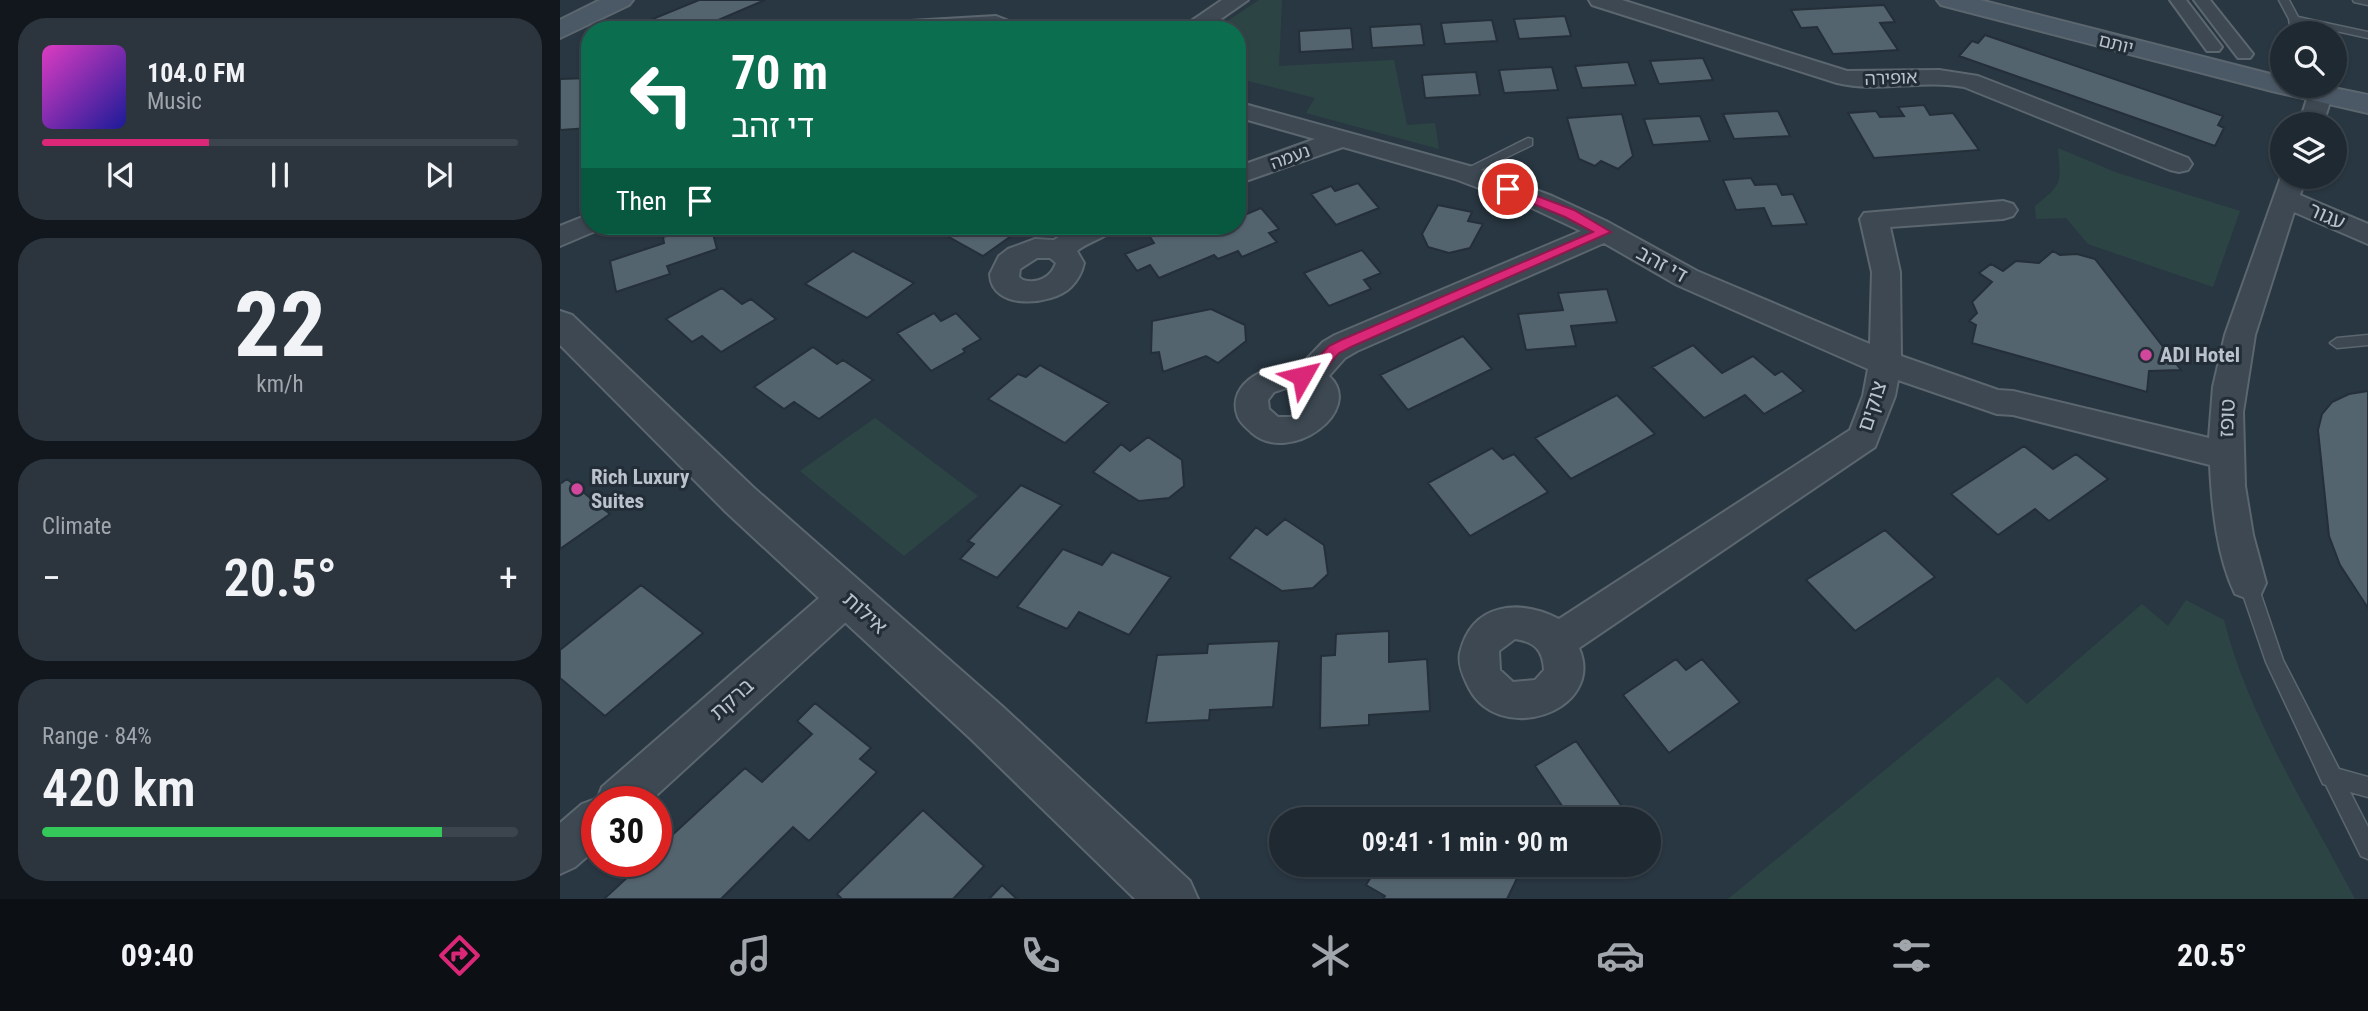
<!DOCTYPE html>
<meta charset="utf-8">
<style>
body{margin:0;font-family:"Roboto Condensed","Noto Sans Hebrew",sans-serif;background:#2c353e;color:#f1f3f6;height:100vh;display:flex;flex-direction:column;font-size:26px;white-space:nowrap}
*{box-sizing:border-box;margin:0}
p{font-size:23px;color:#a1a6ac}
.icon{flex:none;width:38px;height:38px;fill:none;stroke:currentColor;stroke-width:2;stroke-linecap:round;stroke-linejoin:round}
.map{position:relative;flex:1;overflow:hidden}
.side{display:flex;flex-direction:column;gap:18px;padding:18px;background:#11171c;width:560px}
.side>*{flex:none}
.guide{position:absolute;left:21px;top:21px;width:665px;height:214px;border-radius:28px;box-shadow:0 2px 5px #0004,0 0 0 2px #3c454d;background:#0b6e4f;color:#fff;overflow:hidden}
.fabs{position:absolute;left:1710px;top:21px;display:grid;gap:14px}
.fabs a{display:grid;place-items:center;width:77px;height:77px;border-radius:50%;background:#1f2932;box-shadow:0 2px 5px #0004,0 0 0 2px #3c454d;font-size:35px}
.speed{position:absolute;left:21px;top:786px;display:flex;gap:14px;font-size:35px;font-weight:700;text-align:center}
.speed>*{display:grid;place-content:center;width:91px;height:91px;border-radius:50%;background:#1f2932;box-shadow:0 2px 5px #0004,0 0 0 2px #3c454d;line-height:1}
.speed .limit{border:10px solid #d22;background:#fff;color:#111}
.pin{position:absolute;display:grid;place-items:center;width:60px;height:60px;color:#fff;margin:-30px;border:4px solid #fff;border-radius:50%;box-shadow:0 2px 7px #0007}
.me{position:absolute;width:77px;margin:-38px;rotate:53deg;stroke-linejoin:round;filter:drop-shadow(0 0 5px #0008)}
.turn{display:flex;align-items:center;gap:24px;height:147px;padding:0 35px;font-size:32px}
.turn .icon{width:91px;height:91px;stroke-width:2.5}
.turn b{display:block;font-size:49px;line-height:60px}
.then{display:flex;align-items:center;height:66px;padding:0 35px;background:#0003;gap:14px;font-size:26px}
.big{font-size:52px;font-weight:600;line-height:1.1}
.side .tile{flex:1;display:flex;flex-direction:column;justify-content:center;gap:10px;min-width:0;padding:0 24px;border-radius:28px;background:#2c353e}
.side .dial{align-items:center;gap:0}
.dial b{font-size:91px;line-height:1}
.song{display:flex;align-items:center;gap:21px}
.cover{width:84px;height:84px;border-radius:10px;background:linear-gradient(135deg,hsl(310 70% 55%),hsl(240 70% 35%))}
.played{height:7px;border-radius:4px;background:linear-gradient(90deg,#db2777 35%,#3c454d 35%)}
.keys{display:flex;justify-content:space-around;direction:ltr}
.heat{display:flex;justify-content:space-between;align-items:center;font-size:38px;direction:ltr}
.charge{height:10px;border-radius:5px;background:linear-gradient(90deg,#34c759 84%,#3c454d 0)}
.trip{position:absolute;left:709px;top:807px;width:392px;height:70px;border-radius:35px;background:#1f2932;box-shadow:0 2px 5px #0004,0 0 0 2px #3c454d;font-weight:600;line-height:70px;text-align:center}
.dock{display:flex;height:112px;justify-content:space-around;align-items:center;background:#0c1014;color:#a1a6ac}
.dock .icon{width:49px;height:49px}
.dock .selected{color:#db2777}
.dock b{font-size:32px;color:#f1f3f6}
main{display:flex;flex:1;min-height:0}
.map>svg:first-child{display:block}
.green{fill:#2c4544}
.building{fill:#54646f;stroke:#242f39;stroke-width:2}
.lines{fill:none;stroke-linecap:round;stroke-linejoin:round}
.service-casing{stroke:#5b666f;stroke-width:3}
.pedestrian-casing{stroke:#5b666f;stroke-width:4}
.minor-casing{stroke:#5b666f;stroke-width:4}
.tertiary-casing{stroke:#5b666f;stroke-width:4}
.secondary-casing{stroke:#5b666f;stroke-width:4}
.service{fill:#3d4852;fill-rule:evenodd}
.pedestrian{fill:#3d4852;fill-rule:evenodd}
.minor{fill:#3d4852;fill-rule:evenodd}
.tertiary{fill:#3d4852;fill-rule:evenodd}
.secondary{fill:#4b5865;fill-rule:evenodd}
.route{fill:#db2777;stroke:#8e194d;stroke-width:2}
.hotel-dot{fill:#d1479c;stroke:#222d37;stroke-width:2.5}
.labels{text-anchor:middle;stroke-width:6;stroke-linejoin:round;paint-order:stroke}
.far-street-label{font-size:18px;fill:#bac3cc;stroke:#222d37}
.street-label{font-size:21px;fill:#bac3cc;stroke:#222d37}
.poi-label{font-size:21px;font-weight:bold;fill:#bac3cc;stroke:#222d37;text-anchor:start}
</style>
<main>
<section class="side">
<div class="tile">
<div class="song"><i class="cover"></i><div><b>104.0 FM</b><p>Music</p></div></div>
<div class="played"></div>
<div class="keys"><svg class="icon" aria-label="previous" viewBox="0 0 24 24"><path d="M18 5L8 12l10 7zM5 5v14"/></svg><svg class="icon" aria-label="pause" viewBox="0 0 24 24"><path d="M8 5v14M16 5v14"/></svg><svg class="icon" aria-label="next" viewBox="0 0 24 24"><path d="M6 5l10 7-10 7zM19 5v14"/></svg></div>
</div>
<div class="tile dial"><b>22</b><p>km/h</p></div>
<div class="tile"><p>Climate</p>
<div class="heat"><a>−</a><b class="big">20.5°</b><a>+</a></div>
</div>
<div class="tile"><p>Range · 84%</p><b class="big">420 km</b><div class="charge"></div></div>
</section>
<div class="map">
<svg width="1808" height="899" viewBox="0 0 1808 899">
<rect width="100%" height="100%" fill="#293742"/>
<path class="green" d="M699 0H722L719 66 834 60 847 125 875 123 879 149 746 113 755 98 677 78V30H654Z
M1498 148 1555 172 1680 211 1653 287 1528 244 1506 218 1476 219 1475 206C1503 183 1501 184 1498 148Z
M315 418 418 496 344 556 240 471Z
M1626 600 1664 620C1687 714 1750 813 1795 899H1168L1438 677 1467 704 1582 604 1608 626Z"/>
<path class="building" d="M139 0H205L135 30H83L78 25Z
M1324 5 1335 22 1320 23 1338 50 1273 54 1257 27 1241 28 1231 10Z
M1005 16 1011 36 959 39 954 19Z
M932 20 937 41 885 44 881 23Z
M861 24 864 45 812 48 810 27Z
M791 28 793 49 740 52 739 31Z
M1425 35 1663 116 1658 125 1664 128 1655 146 1399 56 1412 41 1418 43Z
M1143 58 1153 80 1099 84 1090 61Z
M1068 62 1076 85 1022 88 1015 66Z
M992 67 998 90 944 93 939 70Z
M916 72 920 95 865 98 862 75Z
M30 78V128L0 130V79Z
M1364 105 1370 115 1393 113 1419 150 1314 158 1288 113 1316 111 1320 117 1344 116 1338 107Z
M1218 111 1230 136 1174 139 1163 114Z
M1062 114 1073 156 1058 169 1041 161 1035 166 1019 159 1007 118Z
M1140 116 1150 141 1093 145 1084 119Z
M1191 178 1195 185 1217 184 1222 195 1233 194 1247 224 1212 226 1204 208 1176 210 1163 180Z
M798 183 819 208 776 225 751 194 771 186 775 191Z
M878 205 912 212 908 221 923 224 910 248 889 253 868 247 862 234Z
M701 208 719 229 709 233 717 242 682 257 678 251 658 259 654 255 599 278 590 265 577 271 565 254 594 243 590 237 618 226H677V218Z
M136 226H151L157 249 107 266 110 274 56 292 50 261 104 243 103 237Z
M193 226H227L196 236Z
M390 226H462L464 227 423 256 380 232Z
M802 250 821 273 804 280 811 289 769 306 744 273Z
M293 251 354 283 307 318 245 284Z
M1493 251 1500 255 1517 254 1535 259 1621 370 1589 371 1587 392 1412 343 1416 325 1409 321 1417 313 1412 302 1432 282 1419 273 1431 264 1443 271 1456 261 1479 263Z
M162 288 182 304 191 299 216 319 161 352 142 336 132 342 106 319Z
M1047 289 1057 322 1011 326 1016 346 966 350 958 314 1003 310 998 293Z
M651 309 685 325 686 341 658 363 646 356 603 372 599 352 591 353 592 321Z
M374 313 381 321 396 313 421 339 403 349 405 352 371 371 337 333Z
M903 336 932 369 848 410 820 375Z
M1133 345 1162 373 1193 356 1215 375 1222 371 1244 391 1204 414 1185 395 1144 418 1092 367Z
M253 347 277 364 283 360 313 380 259 419 234 402 224 409 194 387Z
M480 365 549 403 505 443 428 399 458 374 466 377Z
M1808 391V608L1780 565 1769 536 1758 430 1762 414 1772 402 1789 394Z
M1057 395 1095 434 1011 479 975 438Z
M588 437 622 460 624 486 609 498 579 501 533 472 561 444 570 451Z
M1464 446 1493 469 1516 454 1548 479 1489 521 1475 509 1438 535 1391 494Z
M932 448 943 459 954 454 988 492 910 536 868 483Z
M7 479 50 514 0 549V484Z
M461 485 502 505 437 578 400 559 414 544 408 541Z
M725 519 764 545 768 574 753 588 722 591 669 558 696 527 707 535Z
M1325 530 1375 577 1295 631 1246 580Z
M503 549 542 565 552 552 611 577 569 635 519 612 507 629 457 607Z
M81 585 143 633 45 716 0 678V650Z
M829 631V662L867 659 870 711 809 715V725L760 728 761 656 775 655 776 634Z
M719 641 713 707 650 710 649 720 586 723 597 655 647 653 648 644Z
M1116 659 1126 670 1142 659 1180 702 1109 753 1063 695Z
M255 703 311 748 300 759 317 772 249 841 233 827 161 899H44L85 861H96V850L185 768 202 782 252 734 237 721Z
M1016 741 1066 812 1056 819H1011L975 766Z
M363 810 424 866 393 899H282L277 894Z
M819 864H964L947 899H823L825 896 806 885Z
M442 885 457 899H429Z"/>
<g class="lines">
<defs>
<path id="service" d="M1719 0H1729L1738 17 1808 32V38L1740 23 1741 33H1731L1729 19Z
M1793 0H1808V5L1794 2Z
M968 138 972 139V145L908 176 904 177 898 173Z
M1808 335V345L1777 348 1770 343 1777 338Z
M1688 575 1694 578 1697 583 1723 660 1779 769 1808 777V797L1790 792 1808 827V859L1801 856 1766 785 1763 784 1706 662 1679 583 1682 578Z"/>
<path id="pedestrian" d="M1610 0H1626L1662 47 1659 51H1647Z
M1634 0H1650L1693 54 1690 58H1678Z"/>
<path id="minor" d="M662 0H688L645 30H618Z
M1029 0H1062L1287 71 1379 70 1418 76 1628 158 1632 164 1628 170 1619 172 1610 170 1404 87C1362 79 1318 93 1277 83L1032 5Z
M436 16 459 25 462 30H305L308 25 316 23Z
M1774 85 1775 86 1763 124H1739L1751 86Z
M677 102 913 167 992 196 1046 221 1137 271 1310 344 1312 272 1300 219 1304 213 1443 201 1453 204 1457 210 1453 216 1443 219 1330 227 1340 272 1341 356 1438 390 1453 391 1649 438 1653 387 1665 335 1722 174V177H1746L1740 195 1808 224V244L1734 212 1695 335 1683 412 1685 486 1693 535 1706 583 1701 594 1688 599 1675 594C1657 556 1652 508 1650 465L1453 415 1437 414 1338 380 1335 396 1315 447 1019 648C1047 712 935 749 907 684 902 674 898 664 900 653 912 602 960 599 999 619L1290 430 1303 396 1308 369 1117 285 1044 243 797 351 785 358 769 376C806 410 730 466 692 433 687 428 681 424 678 417 664 381 714 361 741 365L763 342 775 335 1021 231 972 208 895 179 783 147 677 184V167L755 139 677 117ZM729 387 742 389 746 393V401L731 417H718L709 409 708 400 714 392ZM955 639C975 642 983 650 984 670L975 680 953 682 940 670 939 651Z
M30 214V226H42L40 229 0 246V226Z
M516 226H556C548 238 529 241 517 251L524 263C522 272 518 280 511 287 492 306 431 311 430 274L439 256 448 249 475 239 494 240ZM477 258H490L496 263C491 278 477 284 463 280L459 277 460 269Z
M287 581 300 585 305 597 300 609 89 802H37V848L15 867 0 874V823L22 804 38 798 42 787 274 585Z"/>
<path id="tertiary" d="M0 311 12 315 194 488 443 707 630 881 638 899H575L411 739 166 512 0 345Z"/>
<path id="secondary" d="M40 0H73L69 5 0 38V20Z
M1377 0H1420L1722 77V86H1764L1808 95V113L1712 91 1381 5Z"/>
</defs>
<use href="#service" class="service-casing"/>
<use href="#pedestrian" class="pedestrian-casing"/>
<use href="#minor" class="minor-casing"/>
<use href="#tertiary" class="tertiary-casing"/>
<use href="#secondary" class="secondary-casing"/>
<use href="#service" class="service"/>
<use href="#pedestrian" class="pedestrian"/>
<use href="#minor" class="minor"/>
<use href="#tertiary" class="tertiary"/>
<use href="#secondary" class="secondary"/>
</g>
<path class="route" d="M948 185 1014 210 1051 232 791 347 779 353 753 382 748 384 737 380 734 376 737 372 745 371 769 346 781 340 1033 232 1005 217 944 192V186Z"/>
<g class="hotel-dot">
<circle cx="1586" cy="355" r="7"/>
<circle cx="17" cy="489" r="7"/>
</g>
<g class="labels">
<g class="far-street-label">
<text transform="translate(1556 44) rotate(14)" y="6">יותם</text>
<text transform="translate(1331 78) rotate(-2)" y="6">אופירה</text>
<text transform="translate(730 157) rotate(-20)" y="6">נעמה</text>
</g>
<g class="street-label">
<text transform="translate(1767 216) rotate(24)" y="7">עגור</text>
<text transform="translate(1102 264) rotate(29)" y="7">די זהב</text>
<text transform="translate(1312 406) rotate(-72)" y="7">צוקים</text>
<text transform="translate(1667 418) rotate(-87)" y="7">טופז</text>
<text transform="translate(305 613) rotate(42)" y="7">אילות</text>
<text transform="translate(172 699) rotate(-42)" y="7">ברקת</text>
</g>
<g class="poi-label">
<text x="1600" y="362">ADI Hotel</text>
<text x="31" y="484">Rich Luxury<tspan x="31" dy="24">Suites</tspan></text>
</g>
</g>
</svg>
<div class="fabs">
<a><svg class="icon" aria-label="search" viewBox="0 0 24 24"><circle cx="10" cy="10" r="6"/><path d="M15 15l6 6"/></svg></a>
<a><svg class="icon" aria-label="layers" viewBox="0 0 24 24"><path d="M12 4l9 5-9 5-9-5zM3 14l9 5 9-5"/></svg></a>
</div>
<div class="speed"><div class="limit">30</div></div>
<div class="pin" style="left:948px;top:189px;background:#d93025"><svg class="icon" aria-label="arrive" viewBox="0 0 24 24"><path d="M6 21V4h12l-3 4 3 4H6"/></svg></div>
<svg class="me" style="left:742px;top:376px" viewBox="-20 -20 40 40"><path d="M0-17L14 15 0 8-14 15z" fill="#db2777" stroke="#fff" stroke-width="4"/></svg>
<div class="trip">09:41 · 1 min · 90 m</div>
<div class="guide">
<div class="turn"><svg class="icon" aria-label="left" viewBox="0 0 24 24"><path d="M17 20v-9H6M10 6l-5 5 5 5"/></svg><div><b>70 m</b>די זהב</div></div>
<div class="then">Then<svg class="icon" aria-label="arrive" viewBox="0 0 24 24"><path d="M6 21V4h12l-3 4 3 4H6"/></svg></div>
</div>
</div>
</main>
<nav class="dock">
<b>09:40</b>
<svg class="icon selected" aria-label="directions" viewBox="0 0 24 24"><path d="M12 3l9 9-9 9-9-9zM9 14v-3h6M13 9l2 2-2 2"/></svg>
<svg class="icon" aria-label="music" viewBox="0 0 24 24"><path d="M9 18V5l10-2v13"/><circle cx="6" cy="18" r="3"/><circle cx="16" cy="16" r="3"/></svg>
<svg class="icon" aria-label="phone" viewBox="0 0 24 24"><path d="M5 4h4l2 5-3 2q2 4 5 5l2-3 5 2v4C11 20 4 13 5 4z"/></svg>
<svg class="icon" aria-label="climate" viewBox="0 0 24 24"><path d="M12 3v18M4 7l16 10M4 17L20 7"/></svg>
<svg class="icon" aria-label="car" viewBox="0 0 24 24"><path d="M5 17H2v-5l4-1 3-4h7l3 4 3 1v5h-3M9 17h6M6 11h13"/><circle cx="7" cy="17" r="2"/><circle cx="17" cy="17" r="2"/></svg>
<svg class="icon" aria-label="filters" viewBox="0 0 24 24"><path d="M4 7h16M4 17h16"/><circle cx="9" cy="7" r="2"/><circle cx="15" cy="17" r="2"/></svg>
<b>20.5°</b>
</nav>
